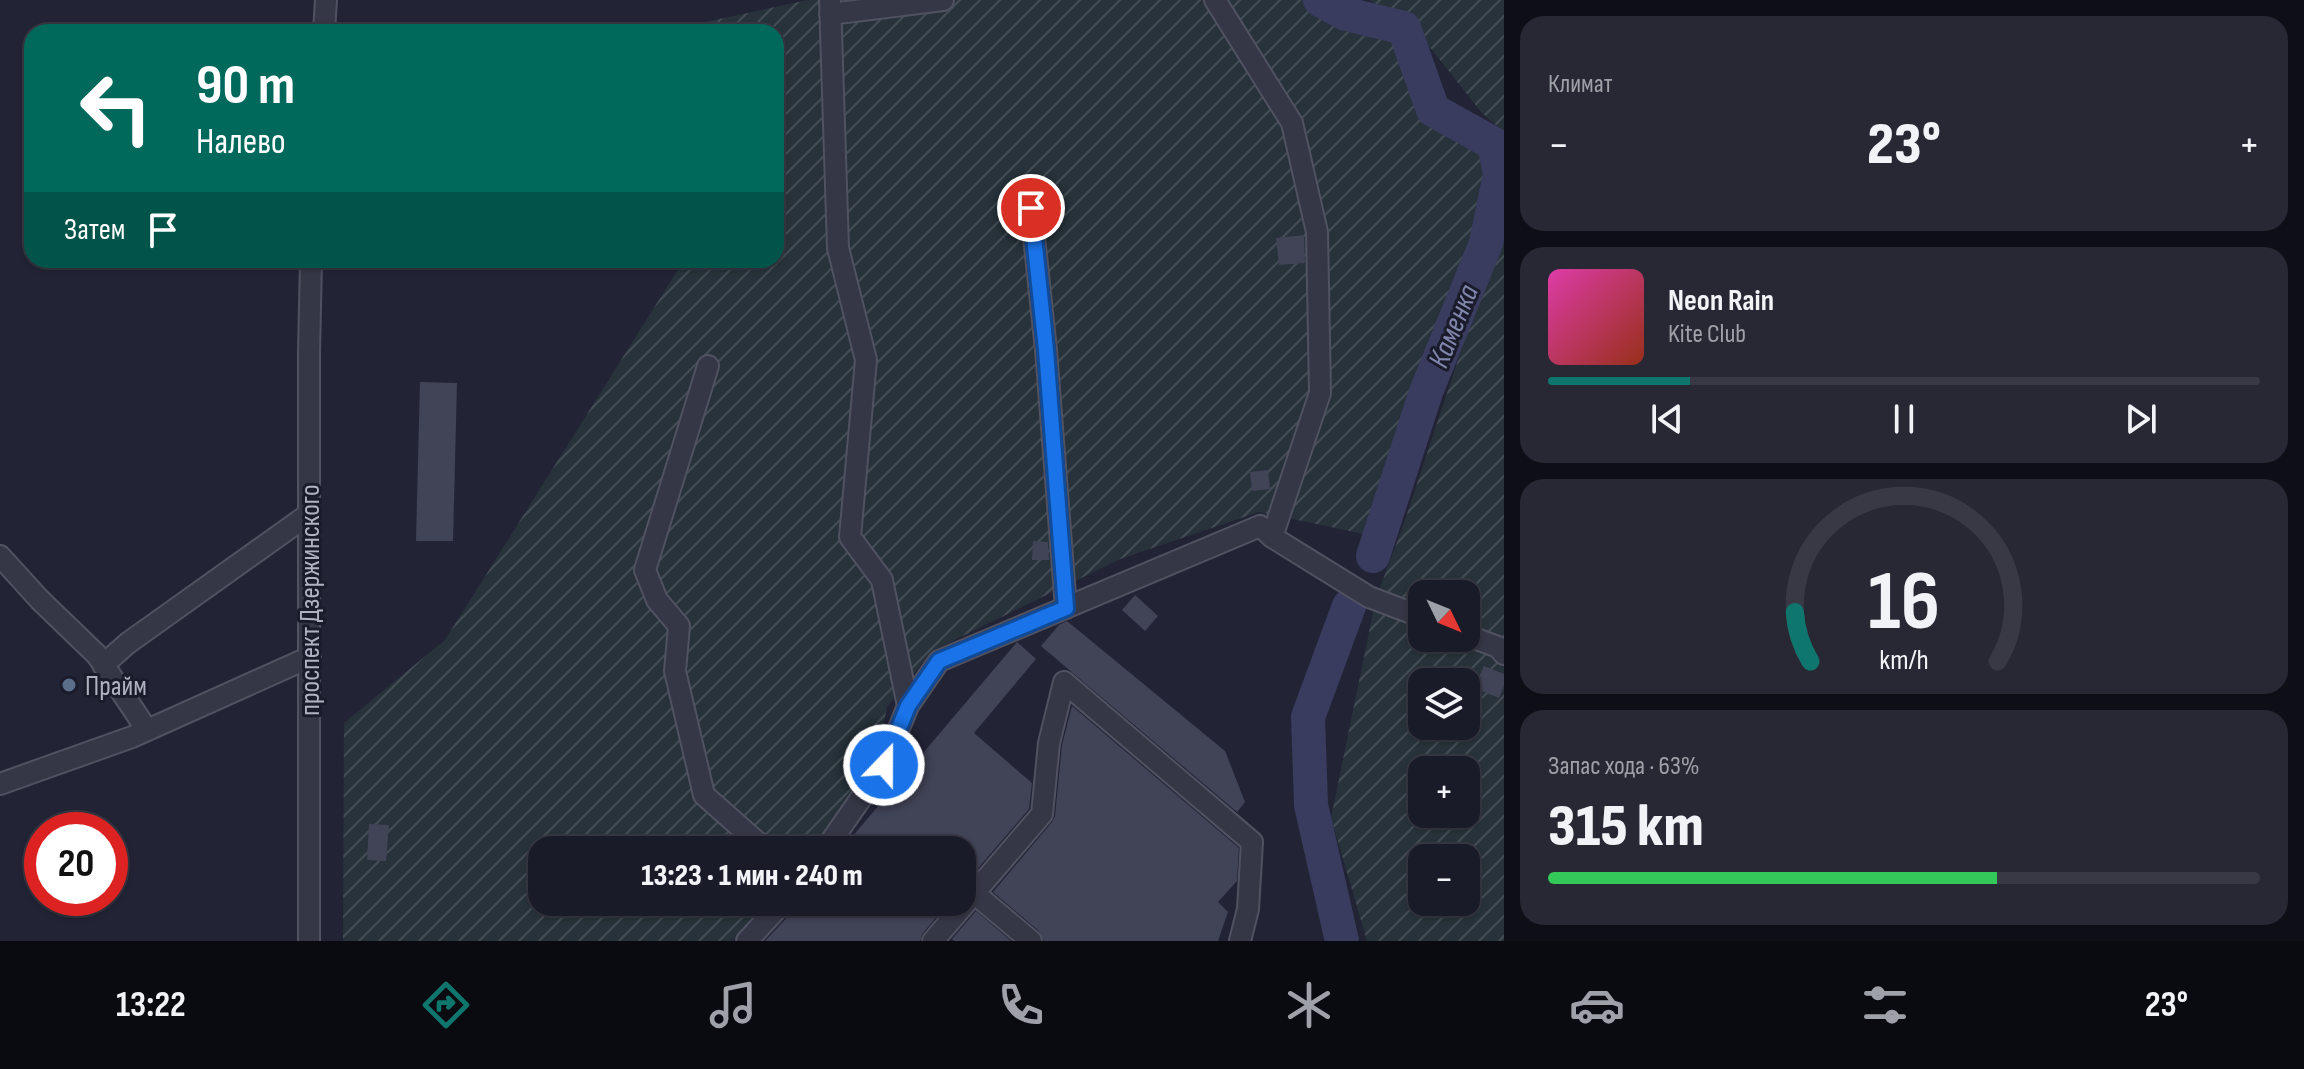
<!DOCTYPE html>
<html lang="ru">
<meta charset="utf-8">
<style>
body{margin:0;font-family:"Sofia Sans Condensed",sans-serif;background:#272834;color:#f1f3f6;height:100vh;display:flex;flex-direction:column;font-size:30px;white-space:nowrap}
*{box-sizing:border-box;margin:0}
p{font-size:26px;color:#9fa1a8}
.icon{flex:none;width:44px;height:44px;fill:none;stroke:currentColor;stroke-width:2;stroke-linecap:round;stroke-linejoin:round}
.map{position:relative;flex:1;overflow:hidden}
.details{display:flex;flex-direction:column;gap:16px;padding:16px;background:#0e0f16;width:800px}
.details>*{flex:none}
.guide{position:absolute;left:24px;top:24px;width:760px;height:244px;border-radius:24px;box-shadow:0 2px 6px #0004,0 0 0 2px #383945;background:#00695c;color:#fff;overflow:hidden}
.needle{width:52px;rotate:133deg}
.controls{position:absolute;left:1408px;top:580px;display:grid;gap:16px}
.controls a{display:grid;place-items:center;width:72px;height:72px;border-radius:16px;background:#1a1b28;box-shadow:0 2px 6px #0004,0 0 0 2px #383945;font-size:40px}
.speed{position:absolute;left:24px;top:812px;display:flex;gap:16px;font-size:40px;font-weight:700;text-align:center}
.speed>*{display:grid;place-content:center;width:104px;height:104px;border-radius:50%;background:#1a1b28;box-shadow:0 2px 6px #0004,0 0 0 2px #383945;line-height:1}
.speed .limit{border:12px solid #d22;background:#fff;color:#111}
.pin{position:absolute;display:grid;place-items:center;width:68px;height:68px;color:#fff;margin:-34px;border:4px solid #fff;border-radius:50%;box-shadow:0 2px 8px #0007}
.me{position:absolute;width:88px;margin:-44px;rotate:22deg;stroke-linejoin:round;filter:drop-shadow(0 0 6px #0008)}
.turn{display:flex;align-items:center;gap:28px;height:168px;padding:0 40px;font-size:36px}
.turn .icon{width:104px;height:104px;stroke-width:2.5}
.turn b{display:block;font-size:56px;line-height:68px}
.then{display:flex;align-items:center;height:76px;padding:0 40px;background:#0003;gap:16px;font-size:30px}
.big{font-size:60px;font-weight:800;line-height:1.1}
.details .tile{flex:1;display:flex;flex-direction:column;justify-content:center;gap:12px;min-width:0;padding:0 28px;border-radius:24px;background:#272834}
.details .dial{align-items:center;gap:0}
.dial svg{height:208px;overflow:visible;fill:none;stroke:#383945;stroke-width:7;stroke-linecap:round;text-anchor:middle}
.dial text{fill:#f1f3f6;stroke:none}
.song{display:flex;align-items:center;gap:24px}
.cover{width:96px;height:96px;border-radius:12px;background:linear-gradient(135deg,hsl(320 70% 55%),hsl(10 70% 35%))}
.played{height:8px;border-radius:4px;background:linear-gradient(90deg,#0f766e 20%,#383945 20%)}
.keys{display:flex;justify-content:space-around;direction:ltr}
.heat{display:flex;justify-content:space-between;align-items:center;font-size:44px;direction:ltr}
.charge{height:12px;border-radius:6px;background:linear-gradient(90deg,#34c759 63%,#383945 0)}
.trip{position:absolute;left:528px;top:836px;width:448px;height:80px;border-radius:24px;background:#1a1b28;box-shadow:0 2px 6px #0004,0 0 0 2px #383945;font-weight:800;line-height:80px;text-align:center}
.tab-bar{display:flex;height:128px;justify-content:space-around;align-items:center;background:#0a0b10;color:#9fa1a8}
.tab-bar .icon{width:56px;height:56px}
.tab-bar .current{color:#0f766e}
.tab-bar b{font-size:36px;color:#f1f3f6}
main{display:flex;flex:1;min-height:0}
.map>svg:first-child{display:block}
.garden{fill:url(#garden-furrows);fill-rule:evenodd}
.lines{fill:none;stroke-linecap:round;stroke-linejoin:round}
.river{stroke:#393c5e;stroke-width:34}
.building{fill:#414357}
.minor-casing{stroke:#505161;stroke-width:24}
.minor{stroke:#353746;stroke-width:20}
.route-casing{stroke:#114b97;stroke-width:20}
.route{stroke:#1a73e8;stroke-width:14}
.service-dot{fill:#5c6f8a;stroke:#1b1c2b;stroke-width:3}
.labels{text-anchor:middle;stroke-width:6;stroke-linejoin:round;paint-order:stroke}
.street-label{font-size:28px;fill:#b0b1c3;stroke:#1b1c2b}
.poi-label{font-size:28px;fill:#b0b1c3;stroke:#1b1c2b;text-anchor:start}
.water-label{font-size:30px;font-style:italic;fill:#8186ad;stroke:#1b1c2b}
</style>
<main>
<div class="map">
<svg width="1504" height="941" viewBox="0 0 1504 941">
<defs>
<pattern id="garden-furrows" width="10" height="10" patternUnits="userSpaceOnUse" patternTransform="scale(2)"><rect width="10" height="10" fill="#27323a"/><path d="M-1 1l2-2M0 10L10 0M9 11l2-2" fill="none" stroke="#444d55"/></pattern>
</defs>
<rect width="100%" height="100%" fill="#222436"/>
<path class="garden" d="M808 0H1305L1344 24 1399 36 1430 120 1488 150 1492 179 1475 246 1416 386 1364 534 1259 512 1120 559 932 651 887 707 878 757 810 850H542V902H771L732 941H343L344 723 445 640 684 260H776V32H678L677 28Z
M1369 0H1504V132L1482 113 1413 26Z
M1504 221V941H1367L1331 818 1376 598 1402 529ZM1422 594H1466V638H1422ZM1422 682H1466V726H1422ZM1422 770H1466V814H1422ZM1422 858H1466V902H1422Z"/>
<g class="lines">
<path class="river" d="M1320 0 1346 14 1404 28 1433 110 1494 144 1500 174 1486 243 1426 392 1373 556
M1342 941 1311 805 1308 717 1349 606"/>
</g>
<path class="building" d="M1304 235 1305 263 1279 265 1276 238Z
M420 382 457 383 453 541H416Z
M1268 470 1270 489 1252 491 1250 472Z
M1033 541 1048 542 1049 560H1032Z
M1135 595 1158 616 1145 631 1122 610Z
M1067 621 1225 751 1245 802 1237 812 1041 646 1059 625Z
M1017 642 1036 659 974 733 1032 783 1029 809 962 887V850H841Z
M1484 666 1504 674V686L1499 698 1474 688Z
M1072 706 1239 848 1237 881 1218 902 1228 912 1218 941H1044L1039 931 993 892 1052 822 1055 816 1062 745Z
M369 824 389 825 386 861 367 860Z
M796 902H949L923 933 920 941H765L793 911Z
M976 911 1011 941H954L952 939Z"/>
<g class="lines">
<defs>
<path id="minor" d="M830 0 838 248 866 360 850 537 882 580 908 706
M1215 0 1292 123 1317 232 1320 393 1272 537
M830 14 943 0
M324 32 326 0
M1031 208 1046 350 1066 608
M708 366 645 570 657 600 679 626 675 671 704 795 766 850
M0 556 40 600 97 655 147 730
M1466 635 1498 647 1504 654
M103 665 128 643 309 514
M0 784 132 737 310 657
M825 850 884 765 908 706 939 661 1260 526 1272 537 1369 597 1422 617
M974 893 1031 941
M309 941V352L311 260
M747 941 783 902
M933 941 1042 814 1049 743 1064 682 1252 842 1248 909 1240 941"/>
</defs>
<use href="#minor" class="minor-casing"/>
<use href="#minor" class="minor"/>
</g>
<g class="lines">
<defs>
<path id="route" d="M884 765 908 706 939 661 1066 608 1046 350 1031 208"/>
</defs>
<use href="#route" class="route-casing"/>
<use href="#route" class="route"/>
</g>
<circle class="service-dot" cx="69" cy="685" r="8"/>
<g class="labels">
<g class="street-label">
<text transform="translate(309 600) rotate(-90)" y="10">проспект Дзержинского</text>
</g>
<g class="poi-label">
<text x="85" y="695">Прайм</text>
</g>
<g class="water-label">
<text transform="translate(1453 326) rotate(-68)" y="10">Каменка</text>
</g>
</g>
</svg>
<div class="controls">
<a><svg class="needle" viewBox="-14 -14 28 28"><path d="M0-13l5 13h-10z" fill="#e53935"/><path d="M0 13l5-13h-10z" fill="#9fa1a8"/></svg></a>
<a><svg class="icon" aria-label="layers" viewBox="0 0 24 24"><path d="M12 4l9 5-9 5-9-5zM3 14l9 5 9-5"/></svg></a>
<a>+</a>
<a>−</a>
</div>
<div class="speed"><div class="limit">20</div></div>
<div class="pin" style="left:1031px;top:208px;background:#d93025"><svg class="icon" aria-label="arrive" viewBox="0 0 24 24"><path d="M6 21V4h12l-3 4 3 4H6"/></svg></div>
<svg class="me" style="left:884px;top:765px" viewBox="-20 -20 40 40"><circle r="17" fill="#1a73e8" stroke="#fff" stroke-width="3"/><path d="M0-11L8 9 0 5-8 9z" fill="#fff"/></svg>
<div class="trip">13:23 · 1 мин · 240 m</div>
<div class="guide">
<div class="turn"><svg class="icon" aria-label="left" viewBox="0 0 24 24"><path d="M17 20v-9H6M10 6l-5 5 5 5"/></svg><div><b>90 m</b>Налево</div></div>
<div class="then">Затем<svg class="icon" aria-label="arrive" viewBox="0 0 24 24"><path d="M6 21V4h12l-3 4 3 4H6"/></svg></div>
</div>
</div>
<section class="details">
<div class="tile"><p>Климат</p>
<div class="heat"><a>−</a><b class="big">23°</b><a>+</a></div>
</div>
<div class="tile">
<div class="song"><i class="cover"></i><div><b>Neon Rain</b><p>Kite Club</p></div></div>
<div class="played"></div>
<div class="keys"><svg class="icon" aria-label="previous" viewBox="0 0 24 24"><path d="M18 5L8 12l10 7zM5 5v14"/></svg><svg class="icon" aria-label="pause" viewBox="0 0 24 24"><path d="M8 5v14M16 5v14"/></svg><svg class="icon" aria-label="next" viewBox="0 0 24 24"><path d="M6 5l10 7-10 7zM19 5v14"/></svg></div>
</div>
<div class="tile dial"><svg viewBox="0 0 100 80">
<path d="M14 69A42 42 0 1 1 86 69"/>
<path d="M14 69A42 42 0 0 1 8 50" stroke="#0f766e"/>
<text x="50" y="56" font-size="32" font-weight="700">16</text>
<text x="50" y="72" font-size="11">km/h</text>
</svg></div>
<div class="tile"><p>Запас хода · 63%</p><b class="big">315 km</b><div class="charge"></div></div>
</section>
</main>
<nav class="tab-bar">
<b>13:22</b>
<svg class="icon current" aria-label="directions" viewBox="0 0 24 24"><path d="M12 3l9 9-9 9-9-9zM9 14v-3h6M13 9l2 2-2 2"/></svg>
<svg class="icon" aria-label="music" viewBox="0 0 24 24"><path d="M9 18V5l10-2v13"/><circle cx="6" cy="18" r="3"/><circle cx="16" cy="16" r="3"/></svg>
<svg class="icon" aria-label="phone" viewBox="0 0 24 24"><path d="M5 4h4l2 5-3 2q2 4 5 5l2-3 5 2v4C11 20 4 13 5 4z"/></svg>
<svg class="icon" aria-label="climate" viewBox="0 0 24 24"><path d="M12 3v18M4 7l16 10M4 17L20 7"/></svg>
<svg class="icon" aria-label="car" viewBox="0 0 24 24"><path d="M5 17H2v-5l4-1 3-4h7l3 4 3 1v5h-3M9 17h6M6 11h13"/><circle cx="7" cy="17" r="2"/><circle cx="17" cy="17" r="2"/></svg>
<svg class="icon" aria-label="filters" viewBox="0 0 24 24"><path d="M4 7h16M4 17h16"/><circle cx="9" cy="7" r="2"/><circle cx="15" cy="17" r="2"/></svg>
<b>23°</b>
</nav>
